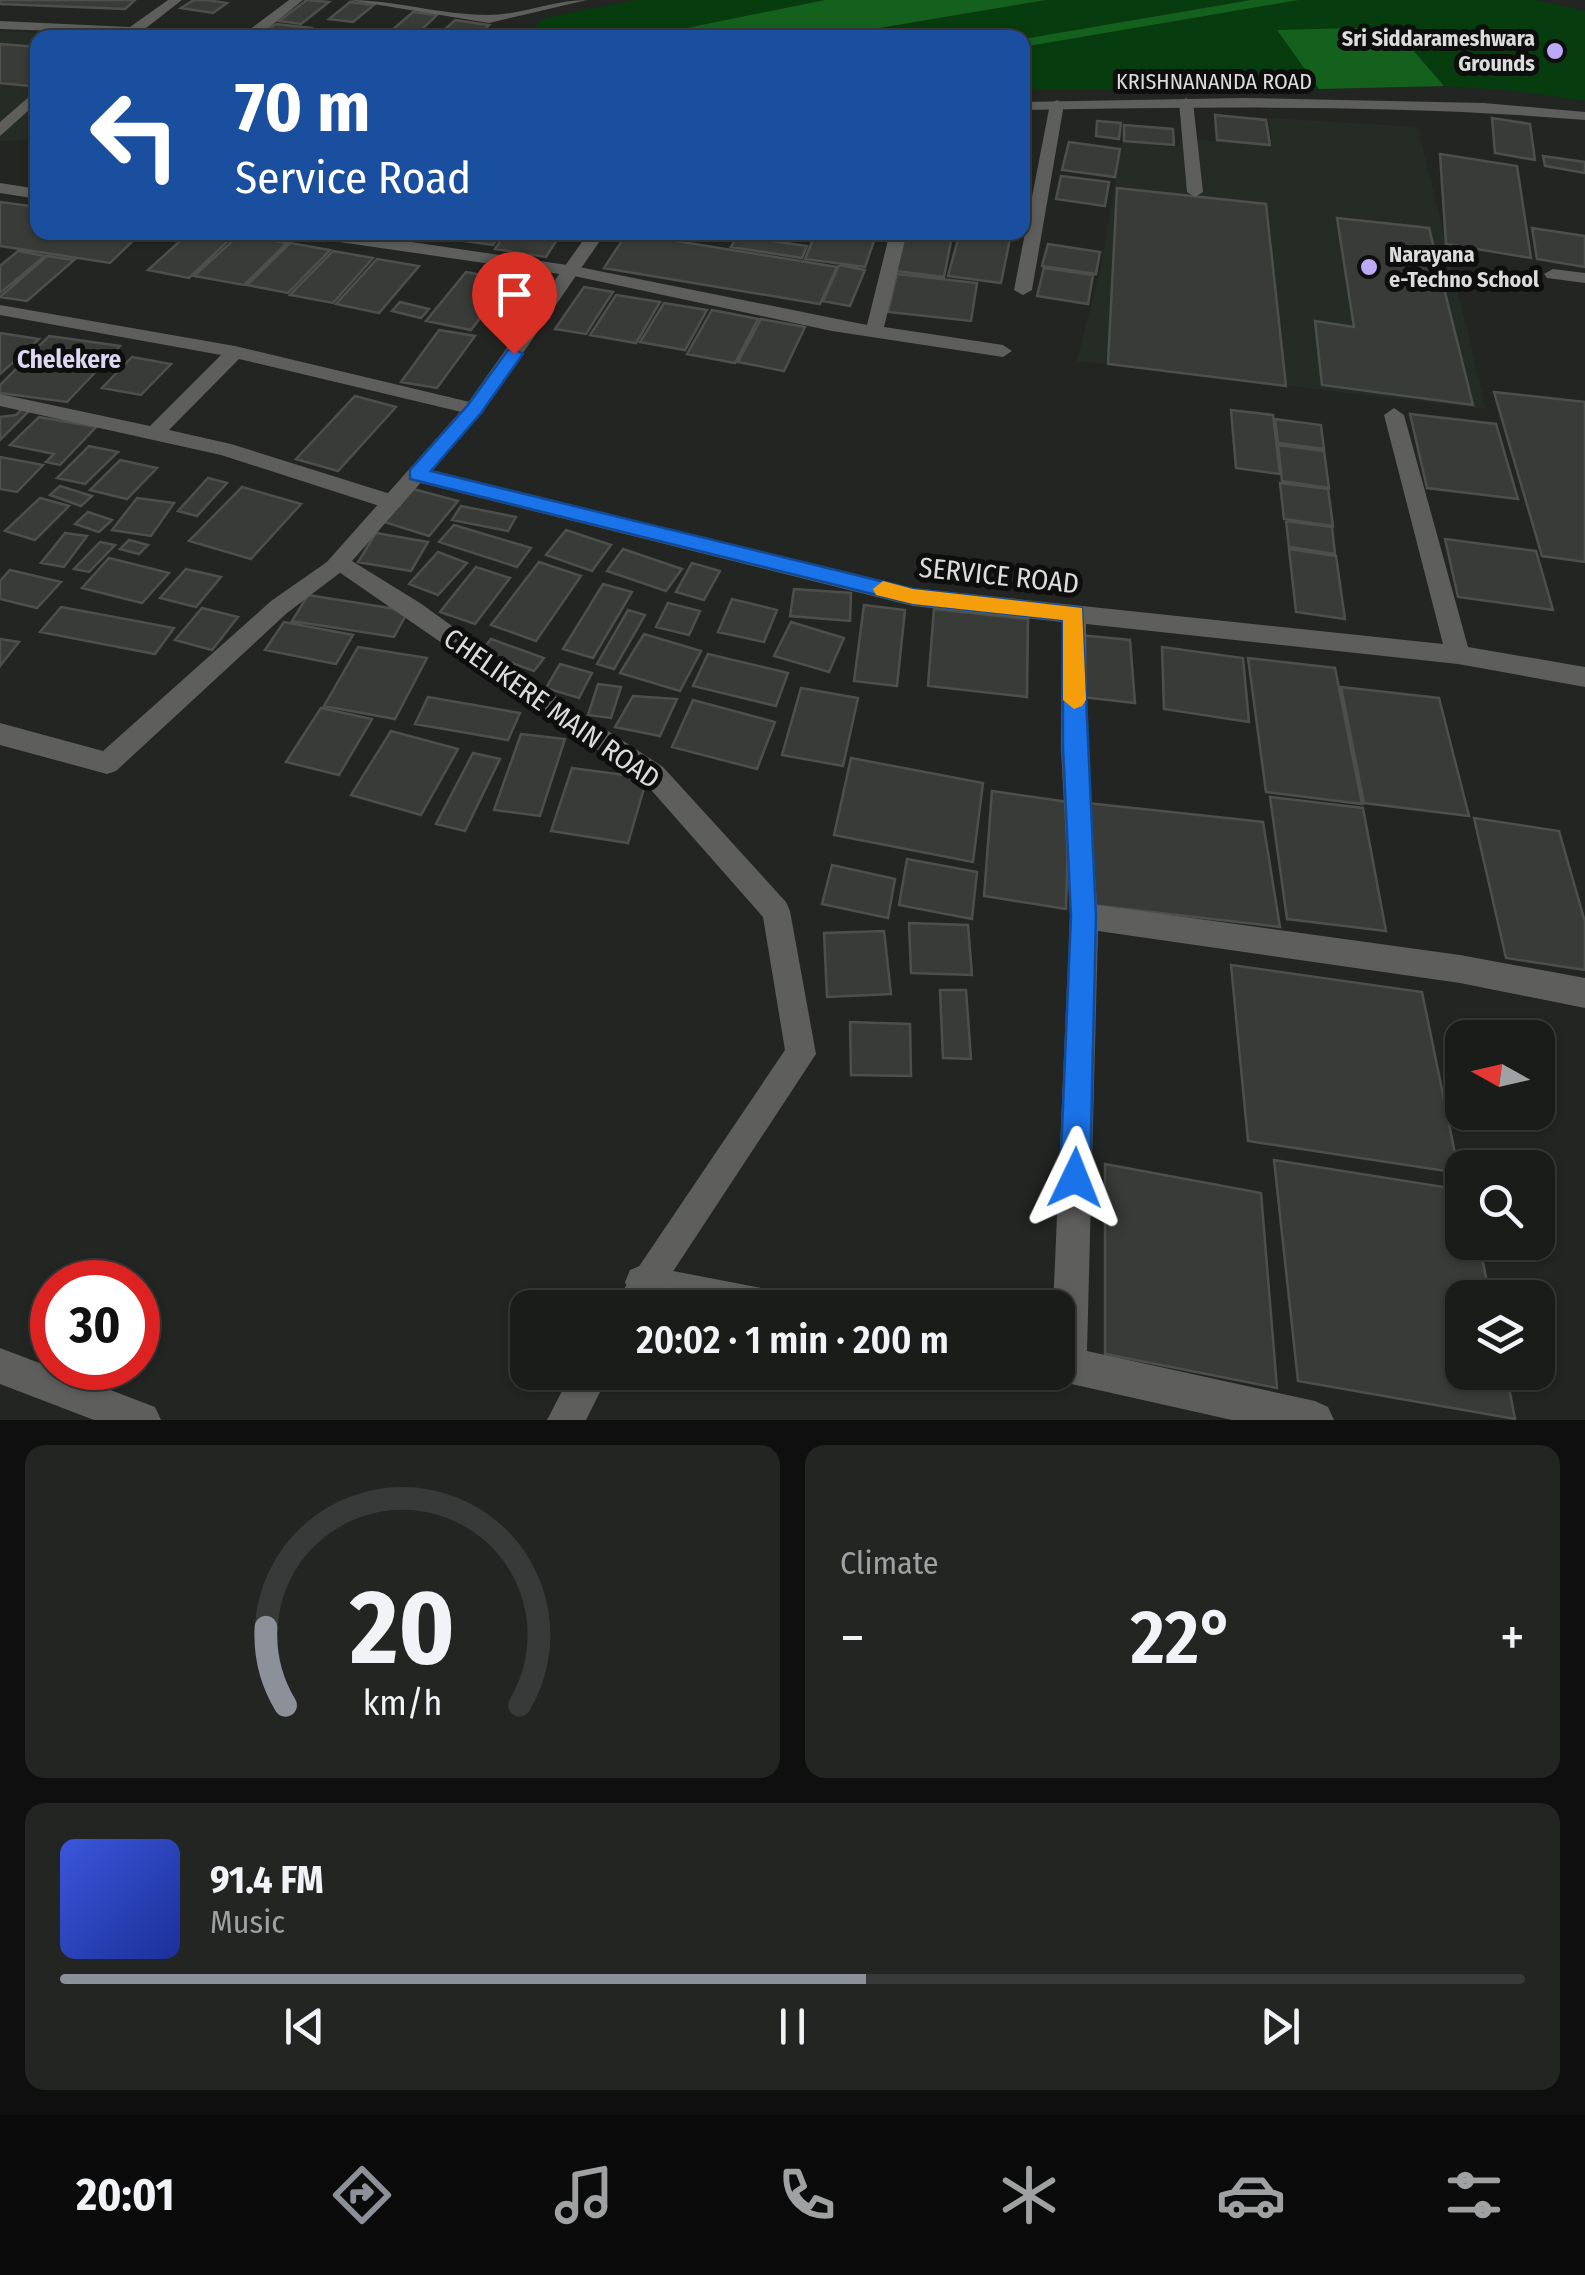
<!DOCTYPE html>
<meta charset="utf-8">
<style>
body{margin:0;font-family:"Fira Sans Condensed",sans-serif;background:#232523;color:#f1f3f6;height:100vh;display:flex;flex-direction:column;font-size:38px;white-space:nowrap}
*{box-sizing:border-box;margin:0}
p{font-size:32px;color:#9fa1a2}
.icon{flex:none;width:55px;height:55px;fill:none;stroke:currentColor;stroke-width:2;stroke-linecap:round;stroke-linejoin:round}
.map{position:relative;height:1420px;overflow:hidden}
.panel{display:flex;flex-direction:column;gap:25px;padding:25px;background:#0e0f0e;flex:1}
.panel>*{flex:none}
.guide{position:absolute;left:30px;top:30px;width:1000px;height:210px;border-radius:20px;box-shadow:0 2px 8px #0004,0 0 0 2px #383a39;background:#1a4fa0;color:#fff;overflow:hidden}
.needle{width:65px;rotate:278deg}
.tools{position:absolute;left:1445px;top:1020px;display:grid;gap:20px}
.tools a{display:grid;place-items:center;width:110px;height:110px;border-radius:20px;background:#1a1c1a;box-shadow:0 2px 8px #0004,0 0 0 2px #383a39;font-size:50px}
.speed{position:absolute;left:30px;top:1260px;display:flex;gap:20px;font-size:50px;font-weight:700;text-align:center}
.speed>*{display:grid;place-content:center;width:130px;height:130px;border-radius:50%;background:#1a1c1a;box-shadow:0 2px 8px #0004,0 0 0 2px #383a39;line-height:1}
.speed .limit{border:15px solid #d22;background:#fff;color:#111}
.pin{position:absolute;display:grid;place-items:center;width:85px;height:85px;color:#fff;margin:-102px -42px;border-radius:50% 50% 50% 0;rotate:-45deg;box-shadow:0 0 10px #0007}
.pin .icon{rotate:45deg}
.me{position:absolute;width:110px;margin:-55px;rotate:2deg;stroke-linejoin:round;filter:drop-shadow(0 0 8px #0008)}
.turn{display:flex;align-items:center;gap:35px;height:210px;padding:0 40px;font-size:45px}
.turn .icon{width:130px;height:130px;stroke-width:2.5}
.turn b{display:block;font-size:70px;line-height:85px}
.big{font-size:75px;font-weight:600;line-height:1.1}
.panel .card{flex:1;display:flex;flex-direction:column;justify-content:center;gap:15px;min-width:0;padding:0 35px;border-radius:20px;background:#232523}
.panel .dial{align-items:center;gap:0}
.dial svg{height:260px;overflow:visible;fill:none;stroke:#383a39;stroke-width:7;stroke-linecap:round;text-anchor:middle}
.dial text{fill:#f1f3f6;stroke:none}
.song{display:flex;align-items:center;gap:30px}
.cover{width:120px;height:120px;border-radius:15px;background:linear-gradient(135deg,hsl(230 70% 55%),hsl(230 70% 35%))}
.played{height:10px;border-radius:5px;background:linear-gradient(90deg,#8c9099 55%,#383a39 55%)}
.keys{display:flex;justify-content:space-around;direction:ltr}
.heat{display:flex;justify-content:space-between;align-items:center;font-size:55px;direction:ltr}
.panel .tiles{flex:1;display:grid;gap:25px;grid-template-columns:1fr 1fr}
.card:last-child{grid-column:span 2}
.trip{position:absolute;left:510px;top:1290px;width:565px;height:100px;border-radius:20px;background:#1a1c1a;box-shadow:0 2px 8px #0004,0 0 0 2px #383a39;font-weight:600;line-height:100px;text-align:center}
.tab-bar{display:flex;height:160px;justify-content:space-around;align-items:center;background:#0a0b0a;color:#9fa1a2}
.tab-bar .icon{width:70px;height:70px}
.tab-bar .selected{color:#8c9099}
.tab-bar b{font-size:45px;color:#f1f3f6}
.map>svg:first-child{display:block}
.built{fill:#252c25}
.green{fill:#073c0e}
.water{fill:#14611d}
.building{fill:#393b39;stroke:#4c4f4c;stroke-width:2.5}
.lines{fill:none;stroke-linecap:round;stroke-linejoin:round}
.service{fill:#5e5f5d;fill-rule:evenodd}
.minor{fill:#5e5f5d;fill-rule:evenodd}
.tertiary{fill:#5e5f5d;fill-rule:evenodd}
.route{fill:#1a73e8;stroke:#114b97;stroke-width:2.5}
.slow{fill:#f59e0b}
.poi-dot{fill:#bcaaf6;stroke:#0d0e0d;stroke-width:4}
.labels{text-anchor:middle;stroke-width:10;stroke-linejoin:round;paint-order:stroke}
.far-poi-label{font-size:22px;font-weight:bold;fill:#dbdcdb;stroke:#0d0e0d;text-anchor:end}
.far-street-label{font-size:22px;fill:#dbdcdb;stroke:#0d0e0d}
.far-neighbourhood-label{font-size:25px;font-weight:bold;fill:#ddd7f4;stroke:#0d0e0d}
.street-label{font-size:28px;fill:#dbdcdb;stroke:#0d0e0d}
</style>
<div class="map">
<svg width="1585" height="1420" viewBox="0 0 1585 1420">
<rect width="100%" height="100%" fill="#232523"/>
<path class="built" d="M0 31 100 36 159 37 38 38 37 140 0 141Z
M1269 118 1418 127 1486 409 1077 361 1102 261 1122 142 1179 147 1180 138 1272 146Z"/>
<path class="green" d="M635 0H825L642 37 521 38 545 18Z
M1046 0H1251L1023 39 826 38Z
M1299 0H1535L1585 11V101L1518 91 1444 86 1392 27 1278 31 1319 89 1023 90 1022 47Z"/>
<path class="water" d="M825 0H1046L826 37H642Z
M1251 0H1299L1023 47V39Z
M1393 27 1444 86 1319 89 1277 30Z"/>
<path class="building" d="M0 0H135L125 9 0 4Z
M194 0H206L227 3 213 13 181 8Z
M307 0 329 2 301 24 279 21Z
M350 2 374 5 353 22 329 19Z
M413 12 437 15 416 35 391 31Z
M455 20 489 25 483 31 455 38 437 37Z
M276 24 311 28 299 38 259 36Z
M0 44 38 47V80L30 86 0 83Z
M1215 115 1266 120 1270 145 1217 140Z
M1492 118 1530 124 1535 160 1495 153Z
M1097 121 1121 123 1119 139 1096 136Z
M1124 125 1173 129 1174 145 1124 141Z
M1069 142 1120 149 1115 177 1062 170Z
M1440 154 1517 166 1531 258 1446 244Z
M1543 156 1585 162V173L1545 166Z
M1061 176 1109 182 1105 206 1056 199Z
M1117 188 1266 204 1286 386 1108 364Z
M0 202 38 207V232H142L110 263 0 246Z
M1337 218 1429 228 1473 405 1322 385 1315 321 1354 327Z
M1532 228 1585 236V267L1537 259Z
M190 232 235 234 189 278 148 270Z
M431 232H501L493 245 428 236Z
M507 232H562L546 257 495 249Z
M816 232H877L865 267 805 259Z
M905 232 952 236 944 277 895 271Z
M960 232 1011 234 1001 283 948 276Z
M627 233 837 267 820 304 604 268Z
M239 235 287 243 244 285 194 276Z
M737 236 807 246 802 258 731 247Z
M290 243 330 250 288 293 247 285Z
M1048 244 1100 252 1096 274 1042 266Z
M18 251 45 256 0 293V266Z
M333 251 373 258 333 303 290 295Z
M47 256 74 260 27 301 0 297Z
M377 259 419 266 379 313 336 304Z
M839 265 865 270 850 306 823 301Z
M1044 268 1093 275 1088 304 1037 296Z
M466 272 509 280 471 330 426 321Z
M897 274 977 283 971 321 888 312Z
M584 287 613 292 586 334 555 329Z
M616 295 660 302 636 343 590 335Z
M400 302 429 309 421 318 392 311Z
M664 303 707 310 685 350 640 342Z
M712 310 758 319 735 363 687 354Z
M761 319 805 327 784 371 738 362Z
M439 330 475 336 437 388 401 382Z
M0 333 39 339 0 374Z
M49 336 120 346 67 402 0 393V385Z
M132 357 171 364 141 395 102 388Z
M1494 392 1585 402V562L1542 556Z
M355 396 396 407 338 471 296 459Z
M22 409 30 410 0 440V417L16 415Z
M1231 410 1273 415 1280 474 1236 468Z
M1410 414 1496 424 1518 499 1427 488Z
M39 417 96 427 60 465 46 462 54 454 10 445Z
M1275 419 1321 425 1324 449 1278 443Z
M1278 445 1324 451 1329 488 1282 481Z
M89 446 118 452 85 484 57 478Z
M0 457 43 465 17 492 0 489Z
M120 460 157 468 127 499 90 490Z
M208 478 227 483 197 516 178 511Z
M1280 483 1328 489 1333 526 1284 519Z
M60 486 92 496 81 506 50 495Z
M242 487 301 504 251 559 189 541Z
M413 489 458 501 429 536 384 522Z
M40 498 69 506 35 540 5 531Z
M137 498 174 503 151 536 112 530Z
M461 506 516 517 508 531 452 520Z
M88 512 112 520 99 532 75 524Z
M1286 521 1332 527 1335 554 1289 547Z
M454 525 531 548 517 567 439 542Z
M566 530 611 545 592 571 546 555Z
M65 533 87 536 64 567 41 563Z
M376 533 428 542 411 571 358 562Z
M1445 539 1536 551 1553 610 1458 597Z
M129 540 148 545 139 554 120 549Z
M100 542 115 545 89 572 74 569Z
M623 549 682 569 666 591 607 571Z
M1289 549 1336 556 1345 619 1296 612Z
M438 552 467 563 438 595 409 584Z
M109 558 169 573 142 603 82 588Z
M539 562 581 576 536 641 491 625Z
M692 563 720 571 704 600 676 592Z
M476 567 510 578 475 624 440 612Z
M186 569 221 577 196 607 160 598Z
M10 570 61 582 37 608 0 599V581Z
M603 584 632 592 593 658 563 649Z
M794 589 851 593 850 621 790 616Z
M308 595 408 611 394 637 292 621Z
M732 599 777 610 764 642 718 632Z
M668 603 700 611 689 635 656 627Z
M864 605 905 610 897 686 854 681Z
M61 607 174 628 155 654 40 632Z
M202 608 238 617 212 650 175 640Z
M934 609 1028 619 1027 697 928 686Z
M628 610 645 615 614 669 597 664Z
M284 622 353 635 336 664 265 650Z
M791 622 844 638 829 672 774 656Z
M644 634 701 651 680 691 620 673Z
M1079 635 1130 640 1135 703 1081 697Z
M0 639 19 642 0 666Z
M491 639 544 658 534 671 481 652Z
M358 647 427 658 395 719 324 706Z
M1162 647 1243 658 1249 722 1164 709Z
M708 654 788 673 776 706 693 686Z
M1248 658 1335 668 1362 804 1266 792Z
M560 664 592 673 579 698 546 688Z
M598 684 621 687 611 718 588 715Z
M1341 687 1439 698 1469 816 1364 803Z
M801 688 858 698 843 766 782 755Z
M633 696 677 699 660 736 615 727Z
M428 697 520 713 508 740 415 724Z
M693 700 775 722 757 769 672 747Z
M321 708 372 719 339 775 286 762Z
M391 731 458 749 421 815 351 795Z
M521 734 565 739 540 816 494 810Z
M473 753 500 759 465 831 436 824Z
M851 758 983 783 973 862 834 835Z
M572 768 647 778 628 843 551 831Z
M992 791 1069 802 1066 909 984 896Z
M1270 797 1363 808 1386 931 1287 919Z
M1087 803 1263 822 1280 927 1092 905Z
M1474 818 1559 831 1585 922V970L1506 958Z
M907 859 977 872 972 919 899 905Z
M832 865 895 879 888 918 822 904Z
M909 923 968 925 972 975 911 973Z
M884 931 891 994 827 997 824 933Z
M1231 965 1422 992 1459 1173 1248 1141Z
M940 990H966L971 1059 943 1058Z
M850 1022 910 1024 911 1076 851 1075Z
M1274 1160 1462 1190V1242H1479L1490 1298H1462V1372H1506L1515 1419 1298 1381Z
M1105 1164 1261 1193 1277 1388 1105 1354Z"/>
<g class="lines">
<path class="service" d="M1186 98 1193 102 1203 192 1195 197 1187 192 1179 102Z
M1553 269 1585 273V283L1547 278 1544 274Z"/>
<path class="minor" d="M168 0H182L146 28 245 33 289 0H303L256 38 0 29V21L130 27Z
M349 0C395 0 441 15 488 15 521 15 553 0 587 0L489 23Z
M38 89V102L0 136V122Z
M1057 100 1064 104 1032 290 1023 295 1014 290 1050 104Z
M0 183 38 189V199L0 193Z
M297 232H344L574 266 867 325 890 232H907L884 327 1003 345 1012 351 1003 357 832 331 574 276 305 237Z
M0 305 235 346 474 403 484 409 474 415 239 359 169 430 231 444 400 497 403 502 400 507 392 510 221 455 0 406V394L150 426 221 355 0 315Z
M1394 408 1404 415 1468 647 1585 667V687L1458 664 1086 624 1087 749 1097 905 1460 955 1585 978V1008L1460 983 1098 931 1087 1351 1315 1401 1328 1407 1334 1420H1232L1058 1381 1044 1372H1058V1308H1053L1070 916 1061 749 1062 622 913 606 417 482 406 475 417 468 913 588 1443 644 1384 415Z
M337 555 345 557 348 563 345 569 287 613 116 771 107 774 0 745V723L103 751 271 601Z
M642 1265 772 1290 784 1296 789 1308C737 1308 679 1315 630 1294L625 1282 630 1270Z
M0 1348 155 1407 161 1420H94L0 1384Z"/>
<path class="tertiary" d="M1244 98 1484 103 1585 112V120C1398 104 1210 107 1022 110V102Z
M589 232H606L481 414 352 561 420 603 494 656 663 767 786 902 790 911 816 1054 649 1308H611L785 1050 763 917 645 783 326 563 467 404Z
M572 1372H610L586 1420H547Z"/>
</g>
<path class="route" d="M514 349 523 354 520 358 481 413 431 471 913 589 1082 608 1096 916 1090 1178 1086 1189 1075 1193 1065 1189 1060 1178 1071 916 1063 748V620L913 604 410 479V470L468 405 508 350Z"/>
<path class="slow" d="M883 581 913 589 1082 608 1086 700 1082 706 1074 709 1063 700V620L913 604 876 595 873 589Z"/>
<g class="poi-dot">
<circle cx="1555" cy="51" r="10"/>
<circle cx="1369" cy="267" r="10"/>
</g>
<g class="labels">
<g class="far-poi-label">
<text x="1535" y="46">Sri Siddarameshwara<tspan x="1535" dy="25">Grounds</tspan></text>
<text x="1389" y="262" text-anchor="start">Narayana<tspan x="1389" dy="25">e-Techno School</tspan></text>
</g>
<g class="far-street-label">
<text x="1214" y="89">KRISHNANANDA ROAD</text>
</g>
<g class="far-neighbourhood-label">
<text x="69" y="368">Chelekere</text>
</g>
<g class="street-label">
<text transform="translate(999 575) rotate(6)" y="10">SERVICE ROAD</text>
<text transform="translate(552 708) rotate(35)" y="10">CHELIKERE MAIN ROAD</text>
</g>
</g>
</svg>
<div class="tools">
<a><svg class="needle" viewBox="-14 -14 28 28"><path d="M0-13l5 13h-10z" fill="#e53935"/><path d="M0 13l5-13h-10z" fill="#9fa1a2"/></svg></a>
<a><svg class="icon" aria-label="search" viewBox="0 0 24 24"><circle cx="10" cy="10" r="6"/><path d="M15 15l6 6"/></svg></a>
<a><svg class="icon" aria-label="layers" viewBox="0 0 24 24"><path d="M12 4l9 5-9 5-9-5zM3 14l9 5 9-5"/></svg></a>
</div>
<div class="speed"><div class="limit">30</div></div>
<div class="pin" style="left:514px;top:354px;background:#d93025"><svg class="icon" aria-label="arrive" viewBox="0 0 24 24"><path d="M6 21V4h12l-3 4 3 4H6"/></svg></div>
<svg class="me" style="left:1075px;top:1178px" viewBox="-20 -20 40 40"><path d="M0-17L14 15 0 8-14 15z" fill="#1a73e8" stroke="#fff" stroke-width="4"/></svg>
<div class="trip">20:02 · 1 min · 200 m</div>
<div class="guide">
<div class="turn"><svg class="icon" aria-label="left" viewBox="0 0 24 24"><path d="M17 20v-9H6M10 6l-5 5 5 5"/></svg><div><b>70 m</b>Service Road</div></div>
</div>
</div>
<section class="panel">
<div class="tiles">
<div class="card dial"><svg viewBox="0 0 100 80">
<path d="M14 69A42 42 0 1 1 86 69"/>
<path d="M14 69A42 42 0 0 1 8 45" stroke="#8c9099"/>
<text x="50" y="56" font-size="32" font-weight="700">20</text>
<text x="50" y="72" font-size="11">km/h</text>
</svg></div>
<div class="card"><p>Climate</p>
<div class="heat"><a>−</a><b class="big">22°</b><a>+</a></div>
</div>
<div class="card">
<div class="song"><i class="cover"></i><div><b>91.4 FM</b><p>Music</p></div></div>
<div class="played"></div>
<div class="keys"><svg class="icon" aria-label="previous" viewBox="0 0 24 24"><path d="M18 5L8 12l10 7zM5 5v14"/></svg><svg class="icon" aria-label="pause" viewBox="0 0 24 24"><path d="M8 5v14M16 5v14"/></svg><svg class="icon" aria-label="next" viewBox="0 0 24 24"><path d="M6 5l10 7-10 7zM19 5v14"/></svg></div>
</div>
</div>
</section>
<nav class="tab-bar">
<b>20:01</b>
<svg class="icon selected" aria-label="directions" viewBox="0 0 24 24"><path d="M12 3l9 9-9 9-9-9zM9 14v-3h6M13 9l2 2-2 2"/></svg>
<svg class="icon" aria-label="music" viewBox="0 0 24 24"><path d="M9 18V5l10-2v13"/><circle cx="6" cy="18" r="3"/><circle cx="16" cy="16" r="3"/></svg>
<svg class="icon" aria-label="phone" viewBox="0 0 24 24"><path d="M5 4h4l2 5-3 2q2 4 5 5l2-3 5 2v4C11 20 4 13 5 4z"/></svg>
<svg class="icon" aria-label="climate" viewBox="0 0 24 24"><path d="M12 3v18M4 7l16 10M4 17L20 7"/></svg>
<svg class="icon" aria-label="car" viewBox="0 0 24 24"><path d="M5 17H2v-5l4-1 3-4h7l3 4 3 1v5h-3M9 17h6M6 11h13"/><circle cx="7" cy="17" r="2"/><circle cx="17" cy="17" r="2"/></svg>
<svg class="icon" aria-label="filters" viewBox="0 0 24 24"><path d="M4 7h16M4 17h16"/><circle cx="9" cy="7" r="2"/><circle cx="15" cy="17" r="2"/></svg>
</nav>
